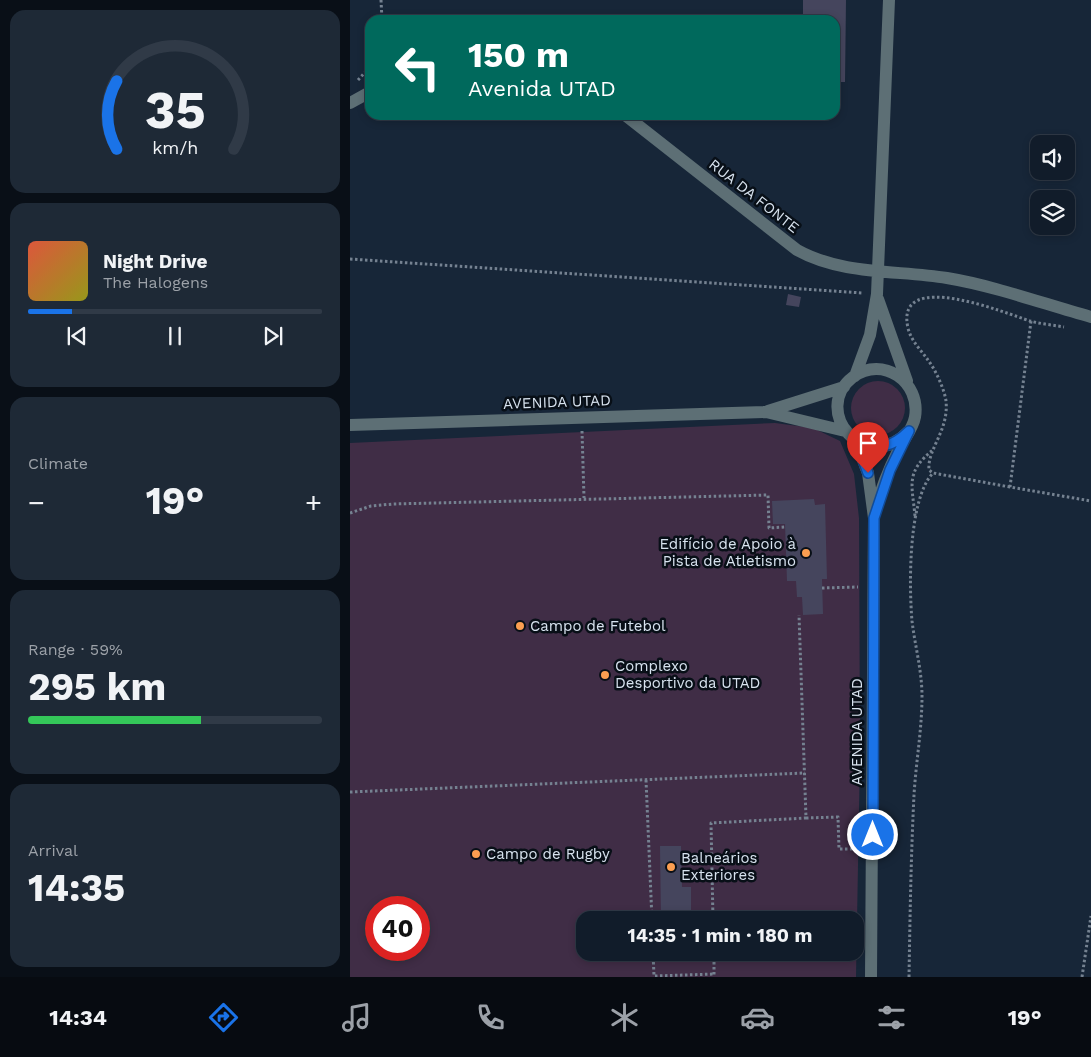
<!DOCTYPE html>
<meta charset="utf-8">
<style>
body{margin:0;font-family:"Work Sans",sans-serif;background:#1e2936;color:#f1f3f6;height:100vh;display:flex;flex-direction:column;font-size:19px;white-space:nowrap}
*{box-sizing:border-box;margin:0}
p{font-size:16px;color:#9ca1a8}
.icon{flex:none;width:28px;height:28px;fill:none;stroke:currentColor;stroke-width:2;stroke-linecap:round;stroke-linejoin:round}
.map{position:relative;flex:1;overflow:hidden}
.sheet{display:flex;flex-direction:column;gap:10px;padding:10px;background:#090f17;width:350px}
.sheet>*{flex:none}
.banner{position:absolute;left:15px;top:15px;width:475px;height:105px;border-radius:15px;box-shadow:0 2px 8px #0003,0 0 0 1px #303a47;background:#00695c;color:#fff;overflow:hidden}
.tools{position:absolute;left:680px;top:135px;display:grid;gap:10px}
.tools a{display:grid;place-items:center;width:45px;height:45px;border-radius:10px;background:#111c2a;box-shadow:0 2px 8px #0003,0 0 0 1px #303a47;font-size:25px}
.speed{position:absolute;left:15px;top:896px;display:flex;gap:10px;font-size:25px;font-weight:700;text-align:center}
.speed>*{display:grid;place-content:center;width:65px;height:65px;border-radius:50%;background:#111c2a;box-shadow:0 2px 8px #0003,0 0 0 1px #303a47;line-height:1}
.speed .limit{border:8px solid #d22;background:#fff;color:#111}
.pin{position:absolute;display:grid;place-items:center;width:42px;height:42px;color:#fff;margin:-51px -21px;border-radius:50% 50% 50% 0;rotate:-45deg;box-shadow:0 0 5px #0007}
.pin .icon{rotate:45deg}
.me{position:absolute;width:55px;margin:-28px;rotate:0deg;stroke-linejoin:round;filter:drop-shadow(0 0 4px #0008)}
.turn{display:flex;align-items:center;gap:18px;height:105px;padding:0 20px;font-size:22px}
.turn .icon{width:65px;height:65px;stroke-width:2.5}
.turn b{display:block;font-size:35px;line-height:42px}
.big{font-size:38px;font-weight:700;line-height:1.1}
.sheet .widget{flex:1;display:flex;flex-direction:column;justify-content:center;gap:8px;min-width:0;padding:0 18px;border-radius:15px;background:#1e2936}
.sheet .dial{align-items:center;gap:0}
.dial svg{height:130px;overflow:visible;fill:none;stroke:#303a47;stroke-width:7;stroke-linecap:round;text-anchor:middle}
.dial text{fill:#f1f3f6;stroke:none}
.song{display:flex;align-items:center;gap:15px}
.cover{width:60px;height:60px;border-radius:8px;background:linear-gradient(135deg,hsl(10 70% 55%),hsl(60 70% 35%))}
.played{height:5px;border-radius:2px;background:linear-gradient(90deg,#1a73e8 15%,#303a47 15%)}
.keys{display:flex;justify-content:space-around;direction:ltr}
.heat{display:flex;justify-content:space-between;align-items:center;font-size:28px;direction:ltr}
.charge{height:8px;border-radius:4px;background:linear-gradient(90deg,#34c759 59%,#303a47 0)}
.trip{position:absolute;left:226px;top:911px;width:288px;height:50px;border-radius:15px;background:#111c2a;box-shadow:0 2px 8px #0003,0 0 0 1px #303a47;font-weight:700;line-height:50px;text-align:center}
.tabs{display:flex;height:80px;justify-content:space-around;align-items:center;background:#070b11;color:#9ca1a8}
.tabs .icon{width:35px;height:35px}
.tabs .on{color:#1a73e8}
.tabs b{font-size:22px;color:#f1f3f6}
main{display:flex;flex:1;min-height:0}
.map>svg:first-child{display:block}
.green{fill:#402d46;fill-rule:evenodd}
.building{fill:#45455d}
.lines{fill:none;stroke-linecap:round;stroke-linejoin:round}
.path{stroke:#758291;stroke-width:3;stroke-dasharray:2.5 2.5;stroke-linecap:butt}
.minor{stroke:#5d6f75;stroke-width:12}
.route-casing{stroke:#114b97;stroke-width:12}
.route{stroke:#1a73e8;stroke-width:9}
.poi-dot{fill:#fb9e51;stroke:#080f17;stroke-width:2}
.labels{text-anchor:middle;stroke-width:5;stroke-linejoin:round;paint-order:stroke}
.street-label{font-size:15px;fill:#d8e3ef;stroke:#080f17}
.poi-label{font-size:15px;fill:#d8e3ef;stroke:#080f17;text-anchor:start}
</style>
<main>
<section class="sheet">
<div class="widget dial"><svg viewBox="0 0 100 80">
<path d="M14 69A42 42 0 1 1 86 69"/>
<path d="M14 69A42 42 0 0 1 14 27" stroke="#1a73e8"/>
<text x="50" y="56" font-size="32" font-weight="700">35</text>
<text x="50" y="72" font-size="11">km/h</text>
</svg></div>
<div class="widget">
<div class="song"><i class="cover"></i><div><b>Night Drive</b><p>The Halogens</p></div></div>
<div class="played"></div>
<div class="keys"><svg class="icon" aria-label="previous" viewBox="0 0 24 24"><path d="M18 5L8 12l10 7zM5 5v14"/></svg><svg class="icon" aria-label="pause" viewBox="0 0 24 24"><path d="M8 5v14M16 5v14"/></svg><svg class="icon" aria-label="next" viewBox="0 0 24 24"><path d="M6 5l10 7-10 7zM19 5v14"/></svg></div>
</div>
<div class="widget"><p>Climate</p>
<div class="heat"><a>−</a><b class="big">19°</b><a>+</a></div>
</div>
<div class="widget"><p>Range · 59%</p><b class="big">295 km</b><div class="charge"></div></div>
<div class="widget"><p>Arrival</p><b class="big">14:35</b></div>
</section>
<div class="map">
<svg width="741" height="977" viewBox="0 0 741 977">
<rect width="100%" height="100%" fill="#172638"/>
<path class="green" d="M501 408a27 27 0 1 1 54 0a27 27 0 1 1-54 0Z
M425 423 463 428 490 441 504 474 509 518 510 755 506 977H0V443ZM26 908H69V950H26ZM235 920H505V952H235Z"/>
<path class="building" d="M453 0H496L495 82H485V20H453Z
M438 294 451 297 449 307 436 305Z
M464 499 465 505 475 504 477 579H472L473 614 453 615 452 597H447L446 581H437L435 524H423L422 501Z
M310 846H331L332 887H341V912H333V920H311Z"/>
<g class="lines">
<path class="path" d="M31 0 32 20
M8 80 20 67
M0 259 513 293
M681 321 660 487 741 501
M232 431 234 498
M660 487 583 473 579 470C577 449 599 431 596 401 594 388 586 371 578 360 571 350 561 341 558 328 544 267 658 314 680 321 691 324 703 325 714 327
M0 513 21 506 43 504 418 495 419 528 435 527
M565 516C562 484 555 472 584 449
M472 588 508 587
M296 780 302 920
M0 792 455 773
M456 818 488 817 489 849H507
M363 920 361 823 456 818 449 615
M303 952 304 976 364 974
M364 952V977
M559 977C560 916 561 855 564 795 566 762 572 729 572 696 572 671 565 646 562 621 559 586 558 499 583 473
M732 977 741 916"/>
<path class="minor" d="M0 103 20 92
M275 115 447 250C492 275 547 270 597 278 645 286 694 304 741 317
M528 299 557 381
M505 376 520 335 527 294 539 0
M418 411 494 387
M0 425 416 412 495 431
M506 442 518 473 524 518 521 977
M526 508C531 489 539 469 548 451 553 440 563 429 565 417 571 382 533 355 503 377 460 410 515 477 559 431"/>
</g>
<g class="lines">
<defs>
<path id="route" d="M518 473 506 442C527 451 543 447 559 431L540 470 524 518 523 835"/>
</defs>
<use href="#route" class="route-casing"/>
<use href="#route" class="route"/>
</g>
<g class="poi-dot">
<circle cx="456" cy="553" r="5"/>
<circle cx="170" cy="626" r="5"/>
<circle cx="255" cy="675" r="5"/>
<circle cx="126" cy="854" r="5"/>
<circle cx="321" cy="867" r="5"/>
</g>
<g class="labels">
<g class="street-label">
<text transform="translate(404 196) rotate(38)" y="5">RUA DA FONTE</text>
<text transform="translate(207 402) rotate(-2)" y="5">AVENIDA UTAD</text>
<text transform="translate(507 732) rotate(-90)" y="5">AVENIDA UTAD</text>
</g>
<g class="poi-label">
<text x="446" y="549" text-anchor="end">Edifício de Apoio à<tspan x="446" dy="17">Pista de Atletismo</tspan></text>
<text x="180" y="631">Campo de Futebol</text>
<text x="265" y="671">Complexo<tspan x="265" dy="17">Desportivo da UTAD</tspan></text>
<text x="136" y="859">Campo de Rugby</text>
<text x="331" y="863">Balneários<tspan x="331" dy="17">Exteriores</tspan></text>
</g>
</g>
</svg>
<div class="tools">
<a><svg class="icon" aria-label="sound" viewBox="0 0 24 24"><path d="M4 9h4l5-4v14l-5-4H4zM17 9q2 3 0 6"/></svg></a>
<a><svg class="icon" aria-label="layers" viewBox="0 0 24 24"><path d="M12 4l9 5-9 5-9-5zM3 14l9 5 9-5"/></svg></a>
</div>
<div class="speed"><div class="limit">40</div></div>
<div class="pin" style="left:518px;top:473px;background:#d93025"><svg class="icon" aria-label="arrive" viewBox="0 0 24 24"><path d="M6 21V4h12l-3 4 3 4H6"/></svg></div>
<svg class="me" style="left:523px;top:835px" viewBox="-20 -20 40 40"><circle r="17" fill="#1a73e8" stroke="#fff" stroke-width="3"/><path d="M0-11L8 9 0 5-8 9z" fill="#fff"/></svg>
<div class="trip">14:35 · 1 min · 180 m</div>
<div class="banner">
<div class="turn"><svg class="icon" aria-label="left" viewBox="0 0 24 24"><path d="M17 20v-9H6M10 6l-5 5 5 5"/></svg><div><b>150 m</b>Avenida UTAD</div></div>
</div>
</div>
</main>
<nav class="tabs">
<b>14:34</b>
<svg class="icon on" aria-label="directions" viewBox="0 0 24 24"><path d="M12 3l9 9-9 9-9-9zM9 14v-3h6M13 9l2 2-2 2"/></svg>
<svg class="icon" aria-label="music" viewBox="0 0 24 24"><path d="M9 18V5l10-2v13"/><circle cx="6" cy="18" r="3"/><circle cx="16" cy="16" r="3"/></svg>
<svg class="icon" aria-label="phone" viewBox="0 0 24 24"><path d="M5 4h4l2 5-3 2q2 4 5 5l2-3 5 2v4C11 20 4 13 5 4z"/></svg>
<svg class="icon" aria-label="climate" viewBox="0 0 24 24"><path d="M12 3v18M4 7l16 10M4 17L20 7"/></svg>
<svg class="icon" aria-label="car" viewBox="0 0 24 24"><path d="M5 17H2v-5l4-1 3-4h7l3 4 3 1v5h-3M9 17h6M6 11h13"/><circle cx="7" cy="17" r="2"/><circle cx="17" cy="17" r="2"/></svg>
<svg class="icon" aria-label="filters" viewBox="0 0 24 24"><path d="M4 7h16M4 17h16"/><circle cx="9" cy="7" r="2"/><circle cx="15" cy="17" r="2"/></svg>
<b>19°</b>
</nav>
